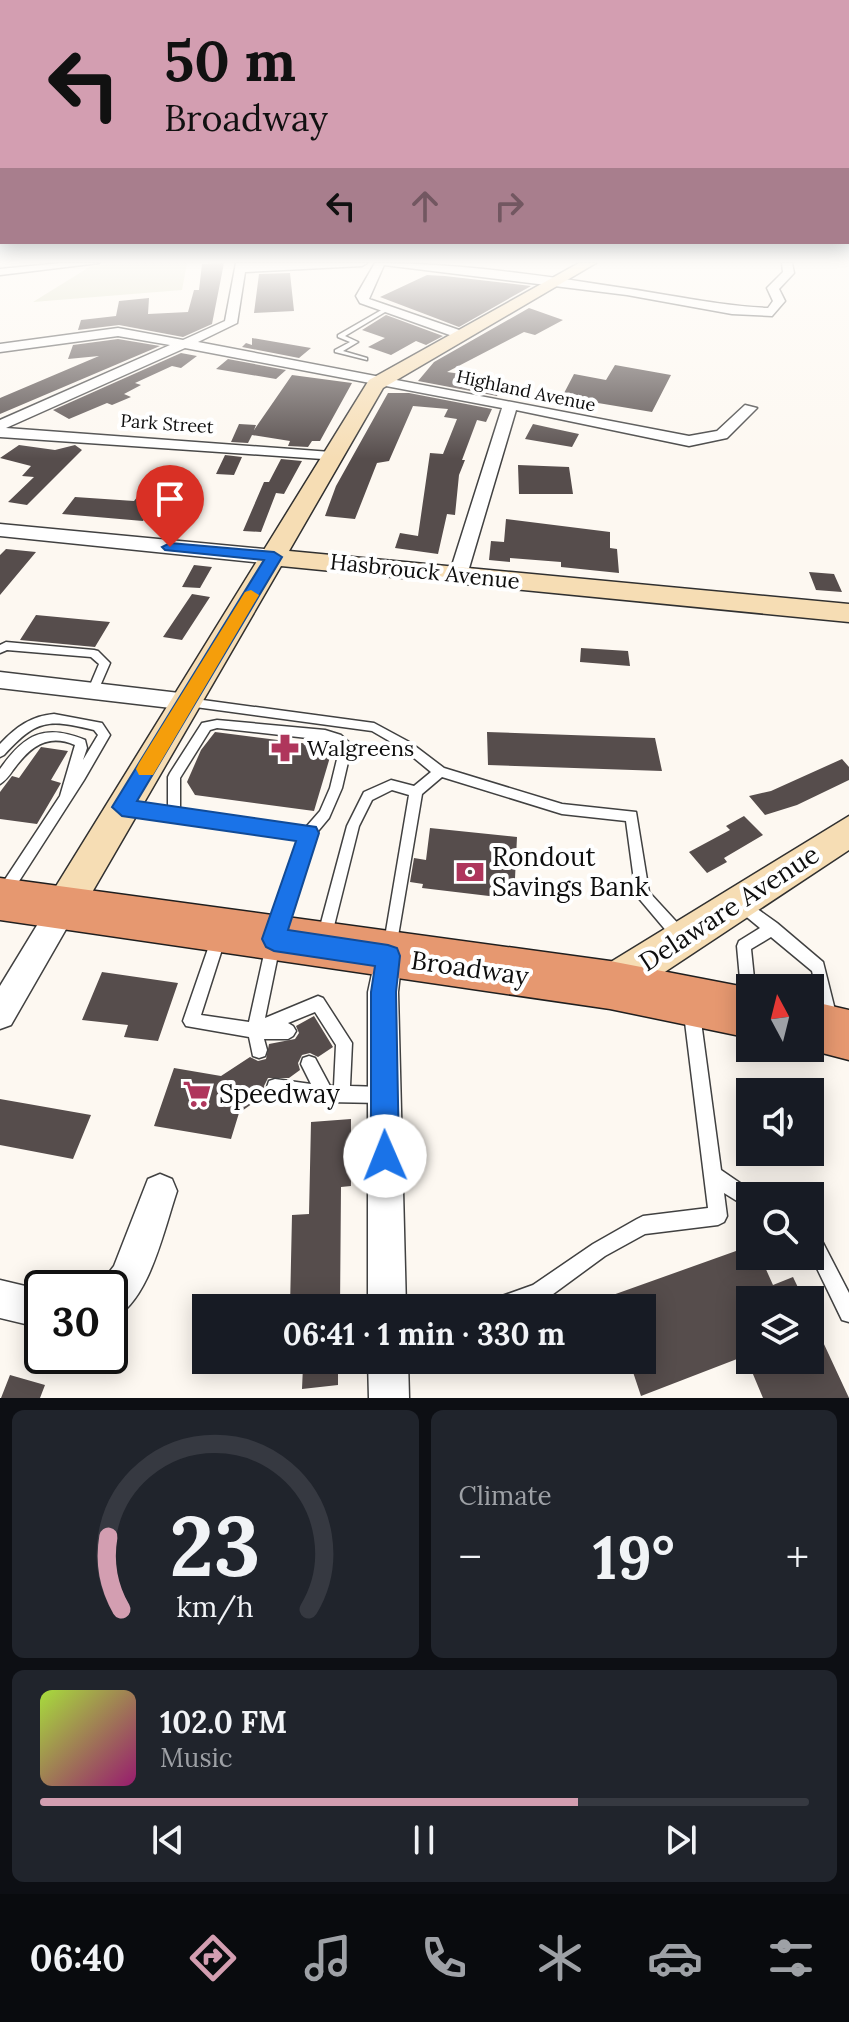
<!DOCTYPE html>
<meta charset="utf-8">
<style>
body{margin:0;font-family:Lora,serif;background:#20242c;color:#f1f3f6;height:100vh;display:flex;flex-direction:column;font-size:30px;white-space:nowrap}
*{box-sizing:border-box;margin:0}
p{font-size:26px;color:#9ea1a6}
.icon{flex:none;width:44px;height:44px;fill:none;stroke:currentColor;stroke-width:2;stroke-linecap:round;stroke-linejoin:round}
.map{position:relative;height:1398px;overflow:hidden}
.side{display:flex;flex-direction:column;gap:12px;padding:12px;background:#0d0f14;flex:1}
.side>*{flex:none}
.banner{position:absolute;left:0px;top:0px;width:850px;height:244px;box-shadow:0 4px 20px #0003;background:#d39eb1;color:#111;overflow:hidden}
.needle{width:52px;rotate:353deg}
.buttons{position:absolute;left:736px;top:974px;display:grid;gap:16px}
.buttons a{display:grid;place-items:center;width:88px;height:88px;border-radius:0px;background:#171b24;box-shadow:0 4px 20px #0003;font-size:40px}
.speed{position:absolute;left:24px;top:1270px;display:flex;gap:16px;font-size:40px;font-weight:700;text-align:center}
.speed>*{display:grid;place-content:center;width:104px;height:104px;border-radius:50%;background:#171b24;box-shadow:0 4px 20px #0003;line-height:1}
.speed .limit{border:4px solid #111;border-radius:12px;background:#fff;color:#111}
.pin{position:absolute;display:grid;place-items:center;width:68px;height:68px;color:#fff;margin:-82px -34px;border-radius:50% 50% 50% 0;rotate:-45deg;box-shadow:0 0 8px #0007}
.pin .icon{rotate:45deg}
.me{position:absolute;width:88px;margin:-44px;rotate:359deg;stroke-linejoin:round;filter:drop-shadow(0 0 6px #0008)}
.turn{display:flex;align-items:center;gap:28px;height:168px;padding:0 32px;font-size:36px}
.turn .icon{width:104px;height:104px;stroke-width:2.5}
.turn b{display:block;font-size:56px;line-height:68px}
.lanes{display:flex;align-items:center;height:76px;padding:0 32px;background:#0003;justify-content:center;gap:40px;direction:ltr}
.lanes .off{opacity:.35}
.big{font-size:60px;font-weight:800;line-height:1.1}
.side .card{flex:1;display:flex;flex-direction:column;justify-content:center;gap:12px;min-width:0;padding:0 28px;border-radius:12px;background:#20242c}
.side .dial{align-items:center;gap:0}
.dial svg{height:208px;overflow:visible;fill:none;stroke:#363941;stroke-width:7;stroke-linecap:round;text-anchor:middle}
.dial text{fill:#f1f3f6;stroke:none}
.song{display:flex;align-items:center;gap:24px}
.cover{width:96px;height:96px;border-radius:12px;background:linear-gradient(135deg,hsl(80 70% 55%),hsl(320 70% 35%))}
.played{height:8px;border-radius:4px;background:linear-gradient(90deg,#d39eb1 70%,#363941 70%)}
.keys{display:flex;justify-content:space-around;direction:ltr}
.heat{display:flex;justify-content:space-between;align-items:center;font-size:44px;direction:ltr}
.side .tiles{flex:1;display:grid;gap:12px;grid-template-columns:1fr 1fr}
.card:last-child{grid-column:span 2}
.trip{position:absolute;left:192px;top:1294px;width:464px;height:80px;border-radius:0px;background:#171b24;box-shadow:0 4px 20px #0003;font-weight:800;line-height:80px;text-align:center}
.menu{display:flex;height:128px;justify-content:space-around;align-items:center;background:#090b0e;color:#9ea1a6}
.menu .icon{width:56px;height:56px}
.menu .active{color:#d39eb1}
.menu b{font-size:36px;color:#f1f3f6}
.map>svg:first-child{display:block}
.cemetery{fill:#dcdec4}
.building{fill:#564d4c}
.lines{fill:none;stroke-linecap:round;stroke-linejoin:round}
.service-casing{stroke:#414141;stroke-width:3}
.minor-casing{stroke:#414141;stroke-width:3}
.tertiary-casing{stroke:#414141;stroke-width:3}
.secondary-casing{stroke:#303030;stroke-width:3}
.trunk-casing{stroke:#1f1f1f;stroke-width:3}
.service{fill:#fff;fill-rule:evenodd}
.minor{fill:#fff;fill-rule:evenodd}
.tertiary{fill:#fff;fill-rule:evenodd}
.secondary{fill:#f6ddb4;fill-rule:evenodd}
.trunk{fill:#e69870;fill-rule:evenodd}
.route{fill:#1a73e8;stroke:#114b97;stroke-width:2}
.slow{fill:#f59e0b}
.labels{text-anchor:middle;stroke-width:8;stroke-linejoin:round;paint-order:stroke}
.far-street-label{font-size:18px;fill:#0e0e0e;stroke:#fff}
.street-label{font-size:22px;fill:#0e0e0e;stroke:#fff}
.poi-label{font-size:22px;fill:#0e0e0e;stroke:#fff;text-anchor:start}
.near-poi-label{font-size:26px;fill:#0e0e0e;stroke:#fff;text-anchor:start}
.near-street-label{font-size:26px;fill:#0e0e0e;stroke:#fff}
</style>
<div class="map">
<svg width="849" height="1398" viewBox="0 0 849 1398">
<rect width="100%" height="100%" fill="#fdf8f1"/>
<path class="cemetery" d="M125 263H187L182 290 33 302 91 266Z"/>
<path class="building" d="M224 263 212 324 183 337 119 325 78 330 81 320 116 316 119 301 149 298 148 314 188 312 194 290H199L202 264Z
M290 273 294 311 254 313 259 274Z
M427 275 445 276 531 286 459 327 380 297Z
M529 308 563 320 535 335 524 332 447 372 505 380 497 396 418 381 434 362Z
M386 315 443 336 426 345 416 341 391 355 368 347 385 338 362 330Z
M252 338 311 348 299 358 242 347 246 343 252 345Z
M118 339 160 346 0 414V398L99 356 68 359 73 345Z
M181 353 197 356 181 368 172 366 135 383 141 385 124 394 131 397 112 405 107 403 69 419 53 410Z
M228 359 286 370 276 379 216 369Z
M615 365 671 375 652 412 562 397 574 374 606 380Z
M292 375 352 383 320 441H312L308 447 288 446 290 441 252 435 248 443 231 442 239 424 256 425 254 430Z
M388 393H409L492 409 486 422 477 420 462 460H465L459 475 455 515 447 514 438 554 395 548 400 533 418 536 430 453 443 454 457 419 444 417 448 409 413 406 389 461 377 463 355 519 325 516 336 486Z
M533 424 551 428 579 434 572 447 525 439Z
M19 445 55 450 75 445 82 450 27 505 8 502 34 477 22 476 31 466 0 458Z
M225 455 242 457 234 475 216 474Z
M281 459 302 461 284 494 276 493 261 532 243 531 264 482H269Z
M518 465 569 467 573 494H519Z
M138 496 159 497 143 521 62 514 75 497 134 501Z
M506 519 610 532V548L617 549 619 573 561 567V562L510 558V562L489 560 491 541 504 542Z
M6 549 36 552 0 595V555Z
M194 565 212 567 200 588 182 587Z
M809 572 834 574 842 592 816 590Z
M192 594 210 597 182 640 163 637Z
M36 615 110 622 95 647 20 640Z
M581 648 628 651 630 666 580 662Z
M215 732 333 747 314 811 195 795 187 782 201 750Z
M487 732 655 738 662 771 488 765Z
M41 747 68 751 51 780 61 783 37 824 0 819V792L12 776 19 778Z
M842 759 849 767V780L797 805 765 815 749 796 771 791Z
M744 816 763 835 724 858 727 862 707 873 689 852 730 830 726 826Z
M430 828 517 837 514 899 422 888 423 884 410 882 414 858 426 860Z
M102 972 178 983 158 1041 124 1037 128 1025 82 1020Z
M314 1016 333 1047 318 1057 310 1053 302 1055 298 1063 300 1070 289 1078H268L264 1086 266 1094 239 1113 231 1139 154 1126 174 1068 221 1076 250 1057 258 1061 266 1059 269 1044 295 1039 299 1033 296 1026Z
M0 1099 91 1115 73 1159 0 1145Z
M351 1119V1186L341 1187 340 1308H290L292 1215 309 1214 311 1122Z
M750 1246V1256H760L773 1285 793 1277 804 1300H750V1354L641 1396 629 1360H642V1308L582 1306Z
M810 1314 849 1398H763L747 1360H810Z
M338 1362V1385L302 1389 303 1366Z
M10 1375 45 1385 40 1398H1Z"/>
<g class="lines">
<defs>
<path id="service" d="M385 308 390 309 345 336 358 342 343 351 367 358V360L335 352V350L350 342 338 337V335Z
M6 642 94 650 98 651 110 663 97 693 93 694 88 690 99 664 91 657 7 650 0 653V645Z
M188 698 374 723 411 743 444 768 562 804 636 812 649 892 684 930 686 935 684 940 679 942 674 940 636 895 626 821 562 814 442 777 422 794 396 948 391 950 386 948 384 943 409 795 392 790 372 800 359 826 332 934 330 939 325 941 320 939 318 934 347 826 364 792 391 780 414 786 431 772 403 749 372 731 188 706 184 705 182 702 184 699Z
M54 714 102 723 110 735 84 780 5 903 0 905V887L60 796 75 745C47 733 30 747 13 770 9 776 6 780 0 784V769C24 735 44 723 85 740L87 748 83 760 98 735 94 730C48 719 37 719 4 755L0 757V744C16 727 31 716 54 714Z
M217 720 325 730 341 735 352 745 342 788 329 818 314 836 284 929 282 934 277 936 272 934 270 929 301 837 127 813 123 812 121 808 123 804 127 803 168 808V777L170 773 202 723ZM217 728 325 740 333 742 340 747 330 788 320 811 306 827 180 810V778L210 730Z
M742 898 777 923 823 962 837 1018 834 1023 829 1026 824 1023 812 971 771 937 751 949 755 988H750V1008L744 1006 742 1001 737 946 739 941 760 928 737 909 735 904 737 899Z
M218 933 223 935 225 940 201 1015 249 1022 266 945 268 940 273 938 278 940 280 945 265 1018 318 996 323 998 352 1043 350 1086 382 1087 388 1089 390 1095 388 1101 382 1103 326 1102 275 1095 269 1093 267 1087 269 1081 275 1079 311 1084 301 1064 303 1058 309 1056 315 1058 330 1086H334L336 1045 315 1012 288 1023 293 1026 296 1031 293 1036 288 1039H264L267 1050 265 1056 259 1058 253 1056 249 1037 186 1026 183 1021 211 940 213 935Z
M692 1006 697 1009 700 1014 721 1170 756 1194 757 1196H750V1209L724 1193 727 1216 724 1222 718 1225 645 1234 605 1256 545 1300 522 1308H486L488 1301 533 1285 593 1244 637 1219 643 1216 708 1208 684 1014 687 1009Z
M810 1232 821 1239 849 1293V1322L842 1320 810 1254Z"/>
<path id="minor" d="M62 263H99L0 275V269Z
M236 263H367L362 266 245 272 237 323 198 342 689 436 717 431 745 405 757 408 727 438 689 446 516 410 467 575 458 581 449 575 502 408 185 348 6 428 331 452 337 454V460L0 437V420L170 345 118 336 0 352V344L118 328 183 340 225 321Z
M375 263C459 263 547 276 630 289 676 296 721 306 768 308L773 301 767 288 783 272 782 263H792L794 273 779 289 785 301 772 316 732 314 627 295 384 265 369 299 465 332 467 335 461 339 360 303 356 296Z
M0 672 188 694 196 696 199 702 196 708 188 710 0 688Z
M63 895 73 899 77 908 73 917 11 1025 0 1029V986L53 899Z
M388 942 398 946 402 956 398 992 406 1308H368V992L378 946Z
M160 1174 172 1179 177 1191C164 1229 149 1304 110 1320V1288H97L114 1266 148 1179Z
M0 1280 42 1290V1328L0 1318Z
M368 1360H408L409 1398H369Z"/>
<path id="tertiary" d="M0 524 274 550 285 557 274 564 0 536Z"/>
<path id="secondary" d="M579 263H596L383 388 289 551 849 604V622L281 566 76 920 63 926 50 920 44 908 50 896 369 380Z
M849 816V850L624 999 610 1005 596 999 590 985 596 971Z"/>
<path id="trunk" d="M0 878 610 961 750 988V1038L610 1009 0 920Z
M810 1001 849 1010V1060L803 1048H810Z"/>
</defs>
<use href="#service" class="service-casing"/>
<use href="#minor" class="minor-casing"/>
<use href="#tertiary" class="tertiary-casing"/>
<use href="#secondary" class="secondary-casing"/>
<use href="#trunk" class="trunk-casing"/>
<use href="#service" class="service"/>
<use href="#minor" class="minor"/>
<use href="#tertiary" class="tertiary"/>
<use href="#secondary" class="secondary"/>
<use href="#trunk" class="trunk"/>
</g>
<linearGradient id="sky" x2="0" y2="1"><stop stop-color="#96c9eb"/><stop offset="0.57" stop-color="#fefcf9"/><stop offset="1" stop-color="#fefcf9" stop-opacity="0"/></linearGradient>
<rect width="849" height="459" fill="url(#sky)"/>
<path class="route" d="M170 543 274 552 282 557 137 801 316 827 319 833 288 930 388 945 397 948 400 956 396 992 399 1156 395 1166 385 1170 375 1166 371 1156V992L375 966 274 951 266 947 262 939 296 841 122 816 112 807 264 560 165 550 162 547Z"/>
<path class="slow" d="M251 590 259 595 153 775H139L136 769 139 763 245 592Z"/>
<defs>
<symbol id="pharmacy-bare" viewBox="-9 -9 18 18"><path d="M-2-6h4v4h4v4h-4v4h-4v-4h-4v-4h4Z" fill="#af365c" stroke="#fff" stroke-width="2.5" paint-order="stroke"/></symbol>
<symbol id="bank-bare" viewBox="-9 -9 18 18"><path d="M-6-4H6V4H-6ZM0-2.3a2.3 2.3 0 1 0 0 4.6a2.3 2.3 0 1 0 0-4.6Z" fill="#af365c" stroke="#fff" stroke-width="2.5" paint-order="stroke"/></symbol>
<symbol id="supermarket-bare" viewBox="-9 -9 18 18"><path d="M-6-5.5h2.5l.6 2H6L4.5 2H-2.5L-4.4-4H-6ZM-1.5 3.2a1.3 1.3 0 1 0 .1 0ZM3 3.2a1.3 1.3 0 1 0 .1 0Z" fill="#af365c" stroke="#fff" stroke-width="2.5" paint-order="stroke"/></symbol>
</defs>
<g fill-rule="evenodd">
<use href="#pharmacy-bare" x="265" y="728" width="40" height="40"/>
<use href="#bank-bare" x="450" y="852" width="40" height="40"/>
<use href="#supermarket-bare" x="177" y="1074" width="40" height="40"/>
</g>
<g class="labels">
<g class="far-street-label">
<text transform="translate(526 391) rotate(12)" y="6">Highland Avenue</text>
<text transform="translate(167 424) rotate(4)" y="6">Park Street</text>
</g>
<g class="street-label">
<text transform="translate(425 571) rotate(6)" y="8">Hasbrouck Avenue</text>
</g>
<g class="poi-label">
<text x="307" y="756">Walgreens</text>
</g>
<g class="near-poi-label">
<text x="492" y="866">Rondout<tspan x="492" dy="30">Savings Bank</tspan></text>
<text x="219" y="1103">Speedway</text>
</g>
<g class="near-street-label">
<text transform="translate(729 908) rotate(-33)" y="9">Delaware Avenue</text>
<text transform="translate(470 968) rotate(8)" y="9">Broadway</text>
</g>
</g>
</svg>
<div class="buttons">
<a><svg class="needle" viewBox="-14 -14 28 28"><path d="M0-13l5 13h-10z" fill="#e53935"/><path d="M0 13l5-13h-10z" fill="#9ea1a6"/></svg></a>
<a><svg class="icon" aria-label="sound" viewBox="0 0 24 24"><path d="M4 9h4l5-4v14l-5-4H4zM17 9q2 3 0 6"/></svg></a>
<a><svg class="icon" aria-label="search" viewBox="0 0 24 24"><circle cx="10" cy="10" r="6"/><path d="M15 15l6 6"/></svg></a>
<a><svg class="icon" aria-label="layers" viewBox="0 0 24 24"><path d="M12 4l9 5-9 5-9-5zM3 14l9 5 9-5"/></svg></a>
</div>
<div class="speed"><div class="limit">30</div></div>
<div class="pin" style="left:170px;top:547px;background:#d93025"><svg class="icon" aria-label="arrive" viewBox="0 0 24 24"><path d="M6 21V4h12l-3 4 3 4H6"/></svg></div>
<svg class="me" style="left:385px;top:1156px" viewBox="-20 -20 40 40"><circle r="19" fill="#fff"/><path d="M0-13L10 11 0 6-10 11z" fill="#1a73e8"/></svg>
<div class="trip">06:41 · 1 min · 330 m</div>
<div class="banner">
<div class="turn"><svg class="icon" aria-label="left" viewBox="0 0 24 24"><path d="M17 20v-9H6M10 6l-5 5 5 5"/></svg><div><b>50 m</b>Broadway</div></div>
<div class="lanes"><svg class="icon" aria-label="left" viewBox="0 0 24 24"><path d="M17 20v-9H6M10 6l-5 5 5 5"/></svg><svg class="icon off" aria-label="ahead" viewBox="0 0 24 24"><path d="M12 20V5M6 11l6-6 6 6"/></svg><svg class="icon off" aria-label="right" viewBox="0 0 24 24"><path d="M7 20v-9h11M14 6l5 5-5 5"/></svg></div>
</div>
</div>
<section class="side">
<div class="tiles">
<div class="card dial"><svg viewBox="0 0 100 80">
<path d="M14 69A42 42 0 1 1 86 69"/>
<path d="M14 69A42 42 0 0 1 9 41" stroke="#d39eb1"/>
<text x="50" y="56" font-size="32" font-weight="700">23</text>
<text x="50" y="72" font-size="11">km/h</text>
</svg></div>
<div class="card"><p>Climate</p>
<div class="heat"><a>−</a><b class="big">19°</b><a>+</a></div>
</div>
<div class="card">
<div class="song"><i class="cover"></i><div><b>102.0 FM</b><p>Music</p></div></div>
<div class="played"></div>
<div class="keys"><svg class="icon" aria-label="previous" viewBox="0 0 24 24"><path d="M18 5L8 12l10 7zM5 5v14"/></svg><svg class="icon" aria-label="pause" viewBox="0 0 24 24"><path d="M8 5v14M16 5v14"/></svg><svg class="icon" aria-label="next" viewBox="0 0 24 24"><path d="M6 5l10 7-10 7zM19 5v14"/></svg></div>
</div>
</div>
</section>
<nav class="menu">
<b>06:40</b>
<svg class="icon active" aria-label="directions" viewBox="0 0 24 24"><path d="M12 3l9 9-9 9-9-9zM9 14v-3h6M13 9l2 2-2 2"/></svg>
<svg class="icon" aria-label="music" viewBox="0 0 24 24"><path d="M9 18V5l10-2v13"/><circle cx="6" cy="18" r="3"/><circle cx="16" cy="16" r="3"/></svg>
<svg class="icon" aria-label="phone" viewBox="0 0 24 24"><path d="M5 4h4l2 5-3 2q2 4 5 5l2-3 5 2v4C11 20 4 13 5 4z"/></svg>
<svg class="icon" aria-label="climate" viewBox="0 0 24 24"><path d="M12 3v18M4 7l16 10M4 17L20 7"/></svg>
<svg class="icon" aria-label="car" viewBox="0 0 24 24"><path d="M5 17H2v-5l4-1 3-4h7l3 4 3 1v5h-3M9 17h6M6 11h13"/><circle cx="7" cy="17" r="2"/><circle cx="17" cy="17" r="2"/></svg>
<svg class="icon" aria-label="filters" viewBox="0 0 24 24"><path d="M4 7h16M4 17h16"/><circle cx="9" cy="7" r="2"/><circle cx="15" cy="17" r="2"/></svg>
</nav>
